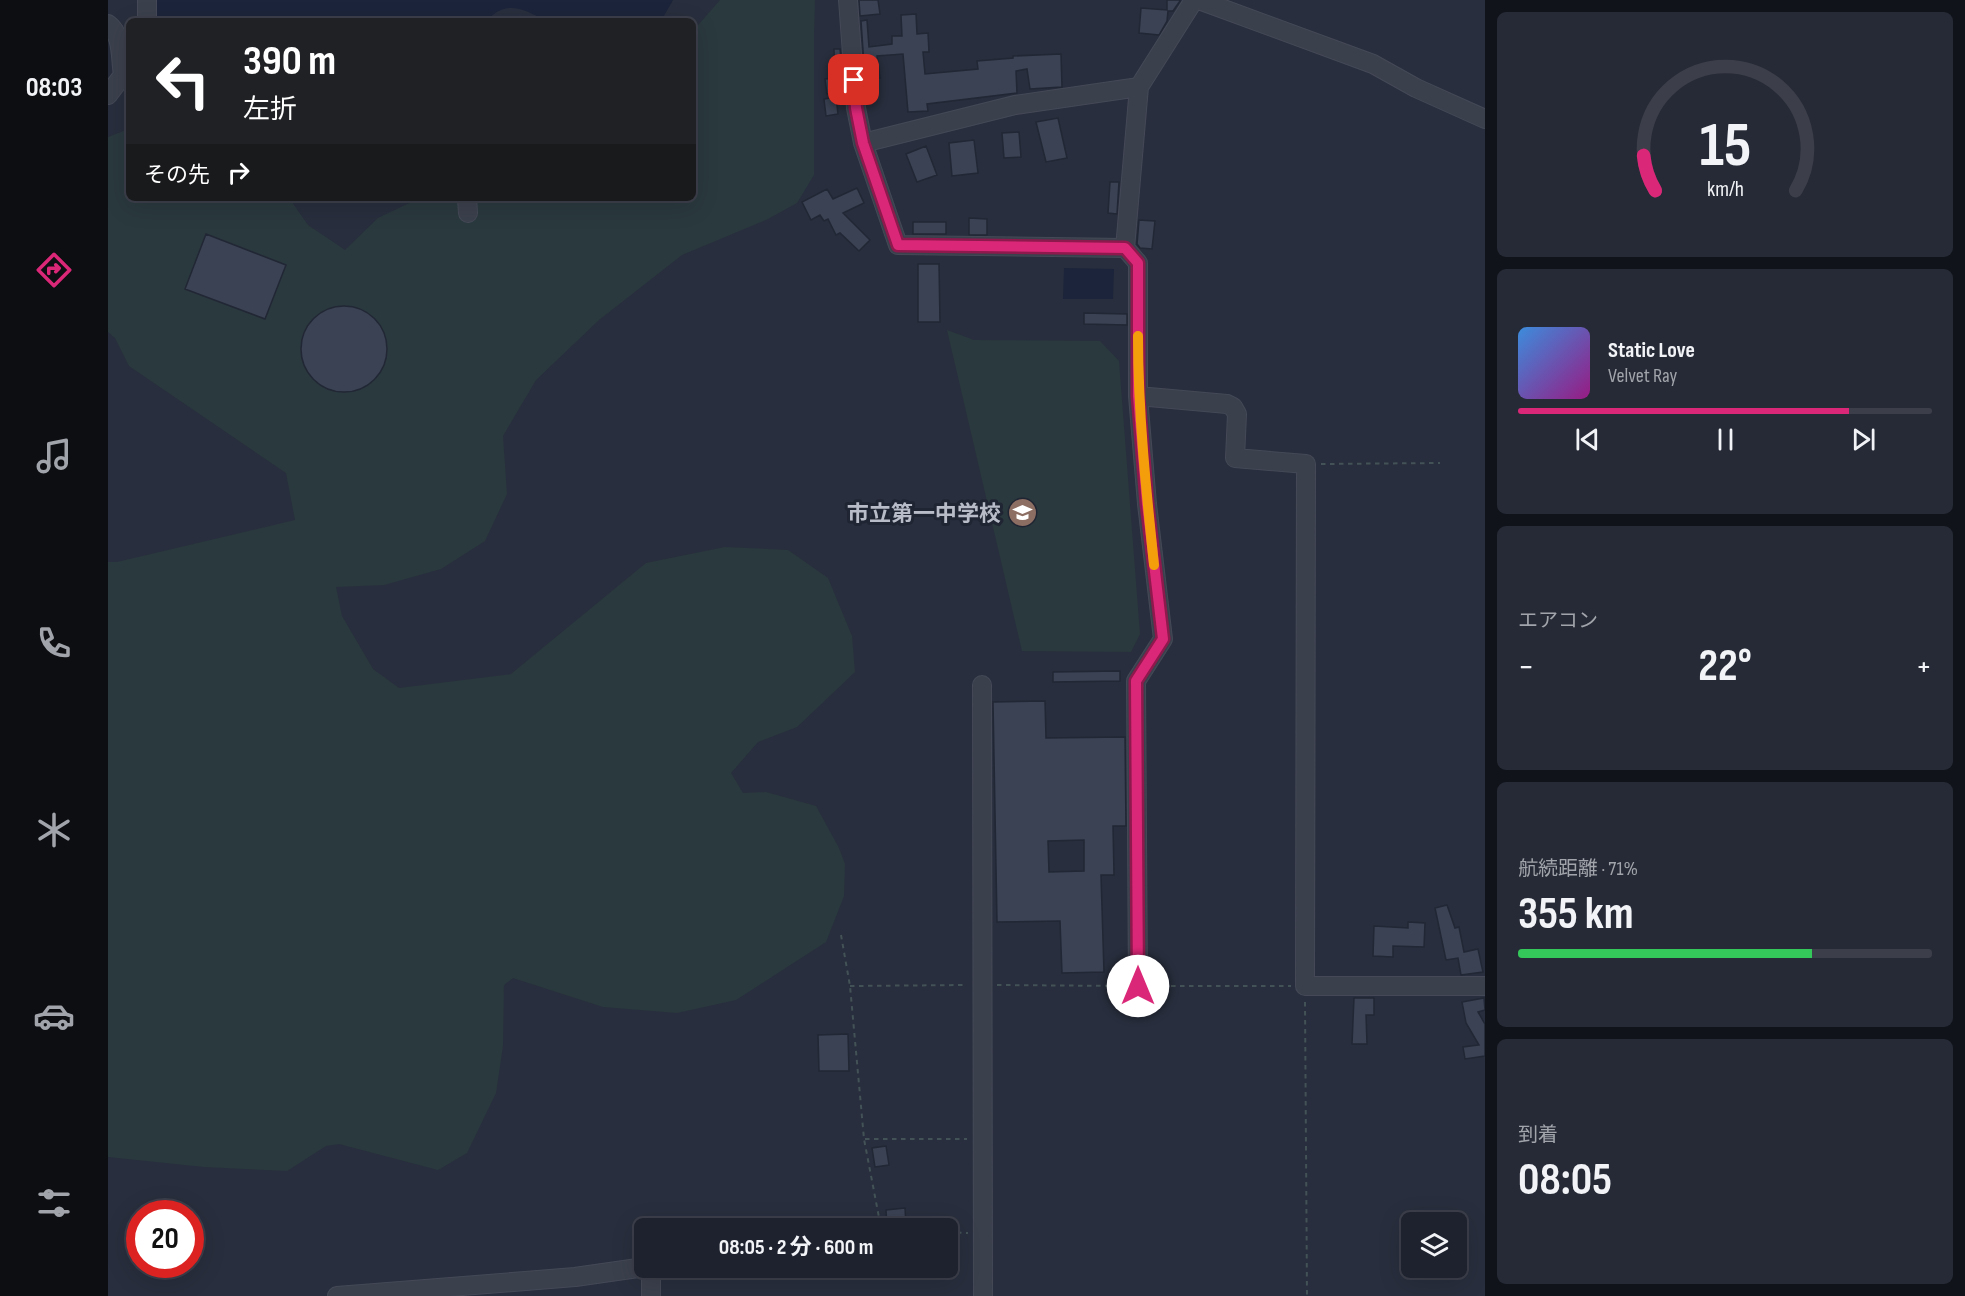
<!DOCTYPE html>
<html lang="ja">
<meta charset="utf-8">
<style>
body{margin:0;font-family:"Sofia Sans Condensed","Noto Sans JP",sans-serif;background:#262a36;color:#f1f3f6;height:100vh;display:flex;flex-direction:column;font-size:22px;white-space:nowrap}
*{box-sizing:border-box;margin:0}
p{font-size:20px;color:#a1a4aa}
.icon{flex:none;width:33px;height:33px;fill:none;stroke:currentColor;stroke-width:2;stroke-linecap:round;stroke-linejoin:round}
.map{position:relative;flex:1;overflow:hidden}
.details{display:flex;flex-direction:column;gap:12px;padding:12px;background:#101319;width:480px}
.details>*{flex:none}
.hud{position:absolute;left:18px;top:18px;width:570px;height:183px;border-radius:9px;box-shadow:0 6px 24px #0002,0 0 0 2px #3c3f4a;background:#202124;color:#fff;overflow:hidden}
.controls{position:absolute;left:1293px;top:1212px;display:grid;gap:12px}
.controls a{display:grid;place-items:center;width:66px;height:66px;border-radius:9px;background:#1e222e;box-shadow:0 6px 24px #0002,0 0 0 2px #3c3f4a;font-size:30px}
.speed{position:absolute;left:18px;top:1200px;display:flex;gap:12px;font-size:30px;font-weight:700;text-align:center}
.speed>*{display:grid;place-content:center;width:78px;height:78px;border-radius:50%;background:#1e222e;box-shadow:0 6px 24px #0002,0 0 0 2px #3c3f4a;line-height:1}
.speed .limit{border:9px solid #d22;background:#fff;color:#111}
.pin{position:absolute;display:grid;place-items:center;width:51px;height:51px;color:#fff;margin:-26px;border-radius:12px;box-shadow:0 3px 9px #0006}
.me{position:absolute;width:66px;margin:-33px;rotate:0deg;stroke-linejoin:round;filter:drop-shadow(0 0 4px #0008)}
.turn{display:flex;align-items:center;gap:21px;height:126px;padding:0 18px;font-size:27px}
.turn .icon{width:78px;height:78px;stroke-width:2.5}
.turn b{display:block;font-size:42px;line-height:51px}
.then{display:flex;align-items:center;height:57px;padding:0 18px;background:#0003;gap:12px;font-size:22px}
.big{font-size:45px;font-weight:700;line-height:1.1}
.details .tile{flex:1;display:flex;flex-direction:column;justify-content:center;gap:9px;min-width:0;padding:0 21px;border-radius:9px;background:#262a36}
.details .dial{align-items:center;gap:0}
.dial svg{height:156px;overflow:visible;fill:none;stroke:#3c3f4a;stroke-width:7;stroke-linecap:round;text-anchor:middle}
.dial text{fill:#f1f3f6;stroke:none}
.song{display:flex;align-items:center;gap:18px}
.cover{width:72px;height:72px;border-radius:9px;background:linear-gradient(135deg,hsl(210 70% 55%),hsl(310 70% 35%))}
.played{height:6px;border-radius:3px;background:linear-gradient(90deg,#db2777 80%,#3c3f4a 80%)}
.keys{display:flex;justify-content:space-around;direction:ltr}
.heat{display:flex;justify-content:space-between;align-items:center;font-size:33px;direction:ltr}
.charge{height:9px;border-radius:4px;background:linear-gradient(90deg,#34c759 71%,#3c3f4a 0)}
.trip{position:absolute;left:526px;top:1218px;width:324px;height:60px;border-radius:9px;background:#1e222e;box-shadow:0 6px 24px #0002,0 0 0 2px #3c3f4a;font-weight:700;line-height:60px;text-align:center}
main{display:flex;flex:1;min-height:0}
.tab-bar{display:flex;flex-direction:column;width:108px;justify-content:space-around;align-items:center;background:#0c0e12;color:#a1a4aa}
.tab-bar .icon{width:42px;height:42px}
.tab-bar .active{color:#db2777}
.tab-bar b{font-size:27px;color:#f1f3f6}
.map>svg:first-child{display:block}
.green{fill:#2a393e}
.water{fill:#1b243a}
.building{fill:#3a4253;stroke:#222735;stroke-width:1.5;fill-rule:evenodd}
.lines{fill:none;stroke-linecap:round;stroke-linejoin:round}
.minor-casing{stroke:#454957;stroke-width:20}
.path{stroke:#435256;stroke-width:2;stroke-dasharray:4.5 4.5;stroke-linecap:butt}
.minor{stroke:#3b404d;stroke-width:18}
.route-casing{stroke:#8e194d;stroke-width:15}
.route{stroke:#db2777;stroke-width:10}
.slow{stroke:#f59e0b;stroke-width:10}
.labels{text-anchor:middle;stroke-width:6;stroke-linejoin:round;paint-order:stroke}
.poi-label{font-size:22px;font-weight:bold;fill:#b8bcc8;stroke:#202533;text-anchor:end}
</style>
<main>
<nav class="tab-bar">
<b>08:03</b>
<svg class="icon active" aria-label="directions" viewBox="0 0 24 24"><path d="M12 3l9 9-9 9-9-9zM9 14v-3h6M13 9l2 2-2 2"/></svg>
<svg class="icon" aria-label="music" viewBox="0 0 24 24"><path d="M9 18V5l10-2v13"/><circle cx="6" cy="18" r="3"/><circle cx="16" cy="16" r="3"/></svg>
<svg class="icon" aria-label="phone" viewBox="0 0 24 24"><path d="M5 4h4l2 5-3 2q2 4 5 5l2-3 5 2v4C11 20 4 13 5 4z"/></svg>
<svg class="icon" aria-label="climate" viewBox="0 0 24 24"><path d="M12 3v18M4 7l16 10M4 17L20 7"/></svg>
<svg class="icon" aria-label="car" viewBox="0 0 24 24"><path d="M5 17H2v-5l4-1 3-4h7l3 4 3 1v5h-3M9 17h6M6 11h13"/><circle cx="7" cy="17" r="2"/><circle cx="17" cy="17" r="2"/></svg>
<svg class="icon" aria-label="filters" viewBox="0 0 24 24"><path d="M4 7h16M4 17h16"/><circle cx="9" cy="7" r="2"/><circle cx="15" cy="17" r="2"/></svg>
</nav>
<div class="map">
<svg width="1377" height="1296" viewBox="0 0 1377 1296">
<rect width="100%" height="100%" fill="#282e3d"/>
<path class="green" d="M612 0H707L706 35V175L689 203 658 220 574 255 491 320 428 380 395 436 399 494 377 541 333 569 276 585 228 587 234 616 265 669 291 688 403 674 538 563 617 547 680 550 720 578 744 636 747 672 689 727 650 742 623 773 635 793 658 792 708 806 731 848 737 864 736 896 718 942 628 1000 569 1013 495 1007 405 978 396 985 395 1046 388 1093 359 1153 330 1170 231 1144 218 1146 179 1171 96 1167 0 1157V562H9L187 520 178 473 21 366 7 338 0 332V137L21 129V198H181L200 225 237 250 270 218 312 198H585V31Z
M839 330 866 340 992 341 1011 361 1032 634 1023 652 914 651Z"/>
<path class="water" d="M39 0H565L553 21H437C416 8 396 0 379 21H39Z
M956 268 1006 269 1005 299H955Z"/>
<path class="building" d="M751 0H770L772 14 752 16Z
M1059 0H1072V1L1065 11H1060L1059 21 1051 35 1031 33 1033 8 1059 10Z
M808 14 809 34 820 33 821 52H815L817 74 870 69 869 61 905 58V56L953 54 954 87 922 89 919 69 908 71 909 93 819 104 820 111 800 112 795 54 769 56 772 78 757 79 753 21 759 20 761 47 784 44V36H794L793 15Z
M726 49H732L736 92 719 94 717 79 727 78Z
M728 97 730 114 718 116 716 99Z
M950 118 959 158 938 162 928 122Z
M911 132 913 157 896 158 894 133Z
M866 140 870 173 844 176 841 143Z
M818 146 829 175 809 182 798 154Z
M1002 182H1011L1009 214 1000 213Z
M749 188 756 203 735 213 762 240 751 251 732 233 728 235 720 219 716 221 712 215 703 220 694 202 719 189 725 199Z
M861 218 879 219V235H861Z
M1031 220 1047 221 1044 249 1032 248 1029 244Z
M805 222H838V234H805Z
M98 234 178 265 157 319 77 289Z
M810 264H831L832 322H810Z
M193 349a43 43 0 1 1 86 0a43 43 0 1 1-86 0Z
M976 313 1019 314V325L976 324Z
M1012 671V681L945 682V672Z
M937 701 938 738 1017 737 1018 826H1005L1006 875H993L996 972 954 973 952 921 889 922 885 702ZM976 840V871L941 872 940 841Z
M1339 905 1347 928 1351 927 1356 952 1370 949 1375 972 1353 975 1350 958 1338 960 1327 908Z
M1300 922 1317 923 1316 947 1285 946V957L1265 956 1266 926 1300 928Z
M1246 998H1266V1015H1258L1259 1044H1244Z
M1376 998 1377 1010 1370 1012 1377 1024V1056L1357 1059 1355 1047 1371 1045 1358 1023 1354 1002Z
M740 1034 741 1071H711L710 1035Z
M778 1146 781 1165 767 1167 764 1148Z
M797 1208 798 1227H779L778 1210Z"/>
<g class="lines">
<defs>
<path id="minor" d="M39 0V21
M740 0 748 108 755 143 790 245 1017 248
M1086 0 1031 87 1017 248 1030 263V396L1119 404 1125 407 1129 414 1127 458 1198 464 1197 986H1377
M1091 0 1265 64 1308 88 1377 119
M0 24C15 35 12 58 15 75L0 95
M755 143 907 105 1031 87
M359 198 360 213
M1030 396 1039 504 1055 639 1028 681 1030 986
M874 685 875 1296
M229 1296 467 1277 537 1267
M543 1296V1268"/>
</defs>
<use href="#minor" class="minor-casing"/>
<path class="path" d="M1213 464 1332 463
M733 935 742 986 756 1139 773 1228
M889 985 1015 986
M742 986 859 985
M1045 986H1183
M1197 1002 1199 1296
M757 1139H859
M682 1228 691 1226 750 1228
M840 1232 860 1233"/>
<use href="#minor" class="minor"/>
</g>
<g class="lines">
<defs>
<path id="route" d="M746 80 748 108 755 143 790 245 1017 248 1030 263V396L1039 504 1055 639 1028 681 1030 986"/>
</defs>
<use href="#route" class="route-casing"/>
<use href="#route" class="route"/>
<path class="slow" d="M1030 336C1030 413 1038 489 1046 565"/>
</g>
<defs>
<symbol id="school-disc" viewBox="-11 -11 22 22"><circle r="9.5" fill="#8d6e63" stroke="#202533"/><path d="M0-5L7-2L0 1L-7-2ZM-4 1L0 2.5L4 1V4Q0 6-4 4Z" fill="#fff"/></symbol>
</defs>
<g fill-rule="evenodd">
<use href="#school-disc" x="898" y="496" width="33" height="33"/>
</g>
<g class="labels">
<g class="poi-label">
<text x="893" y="521">市立第一中学校</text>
</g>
</g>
</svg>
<div class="controls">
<a><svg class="icon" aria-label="layers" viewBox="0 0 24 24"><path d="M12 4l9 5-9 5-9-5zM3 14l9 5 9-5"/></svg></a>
</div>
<div class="speed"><div class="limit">20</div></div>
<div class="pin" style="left:746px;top:80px;background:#d93025"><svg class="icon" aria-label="arrive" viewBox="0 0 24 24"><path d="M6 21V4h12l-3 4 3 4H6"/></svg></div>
<svg class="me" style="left:1030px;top:986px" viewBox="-20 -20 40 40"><circle r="19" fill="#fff"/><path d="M0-13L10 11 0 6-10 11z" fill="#db2777"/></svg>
<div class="trip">08:05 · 2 分 · 600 m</div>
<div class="hud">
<div class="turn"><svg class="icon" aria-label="left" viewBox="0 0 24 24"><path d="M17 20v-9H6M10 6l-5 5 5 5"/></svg><div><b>390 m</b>左折</div></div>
<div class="then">その先<svg class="icon" aria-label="right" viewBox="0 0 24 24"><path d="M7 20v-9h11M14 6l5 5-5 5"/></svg></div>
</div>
</div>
<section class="details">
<div class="tile dial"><svg viewBox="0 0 100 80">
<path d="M14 69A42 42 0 1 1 86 69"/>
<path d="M14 69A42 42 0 0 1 8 51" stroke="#db2777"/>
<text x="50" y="56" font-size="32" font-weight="700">15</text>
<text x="50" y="72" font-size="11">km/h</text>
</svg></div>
<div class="tile">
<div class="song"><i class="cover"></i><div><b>Static Love</b><p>Velvet Ray</p></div></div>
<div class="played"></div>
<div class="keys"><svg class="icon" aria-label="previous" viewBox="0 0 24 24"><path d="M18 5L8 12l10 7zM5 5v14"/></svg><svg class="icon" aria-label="pause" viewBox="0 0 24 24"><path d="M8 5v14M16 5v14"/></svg><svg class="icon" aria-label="next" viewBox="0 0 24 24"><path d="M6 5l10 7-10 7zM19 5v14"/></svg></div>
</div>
<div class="tile"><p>エアコン</p>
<div class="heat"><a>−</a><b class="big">22°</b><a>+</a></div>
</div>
<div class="tile"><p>航続距離 · 71%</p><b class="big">355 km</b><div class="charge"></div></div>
<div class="tile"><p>到着</p><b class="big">08:05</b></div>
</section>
</main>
